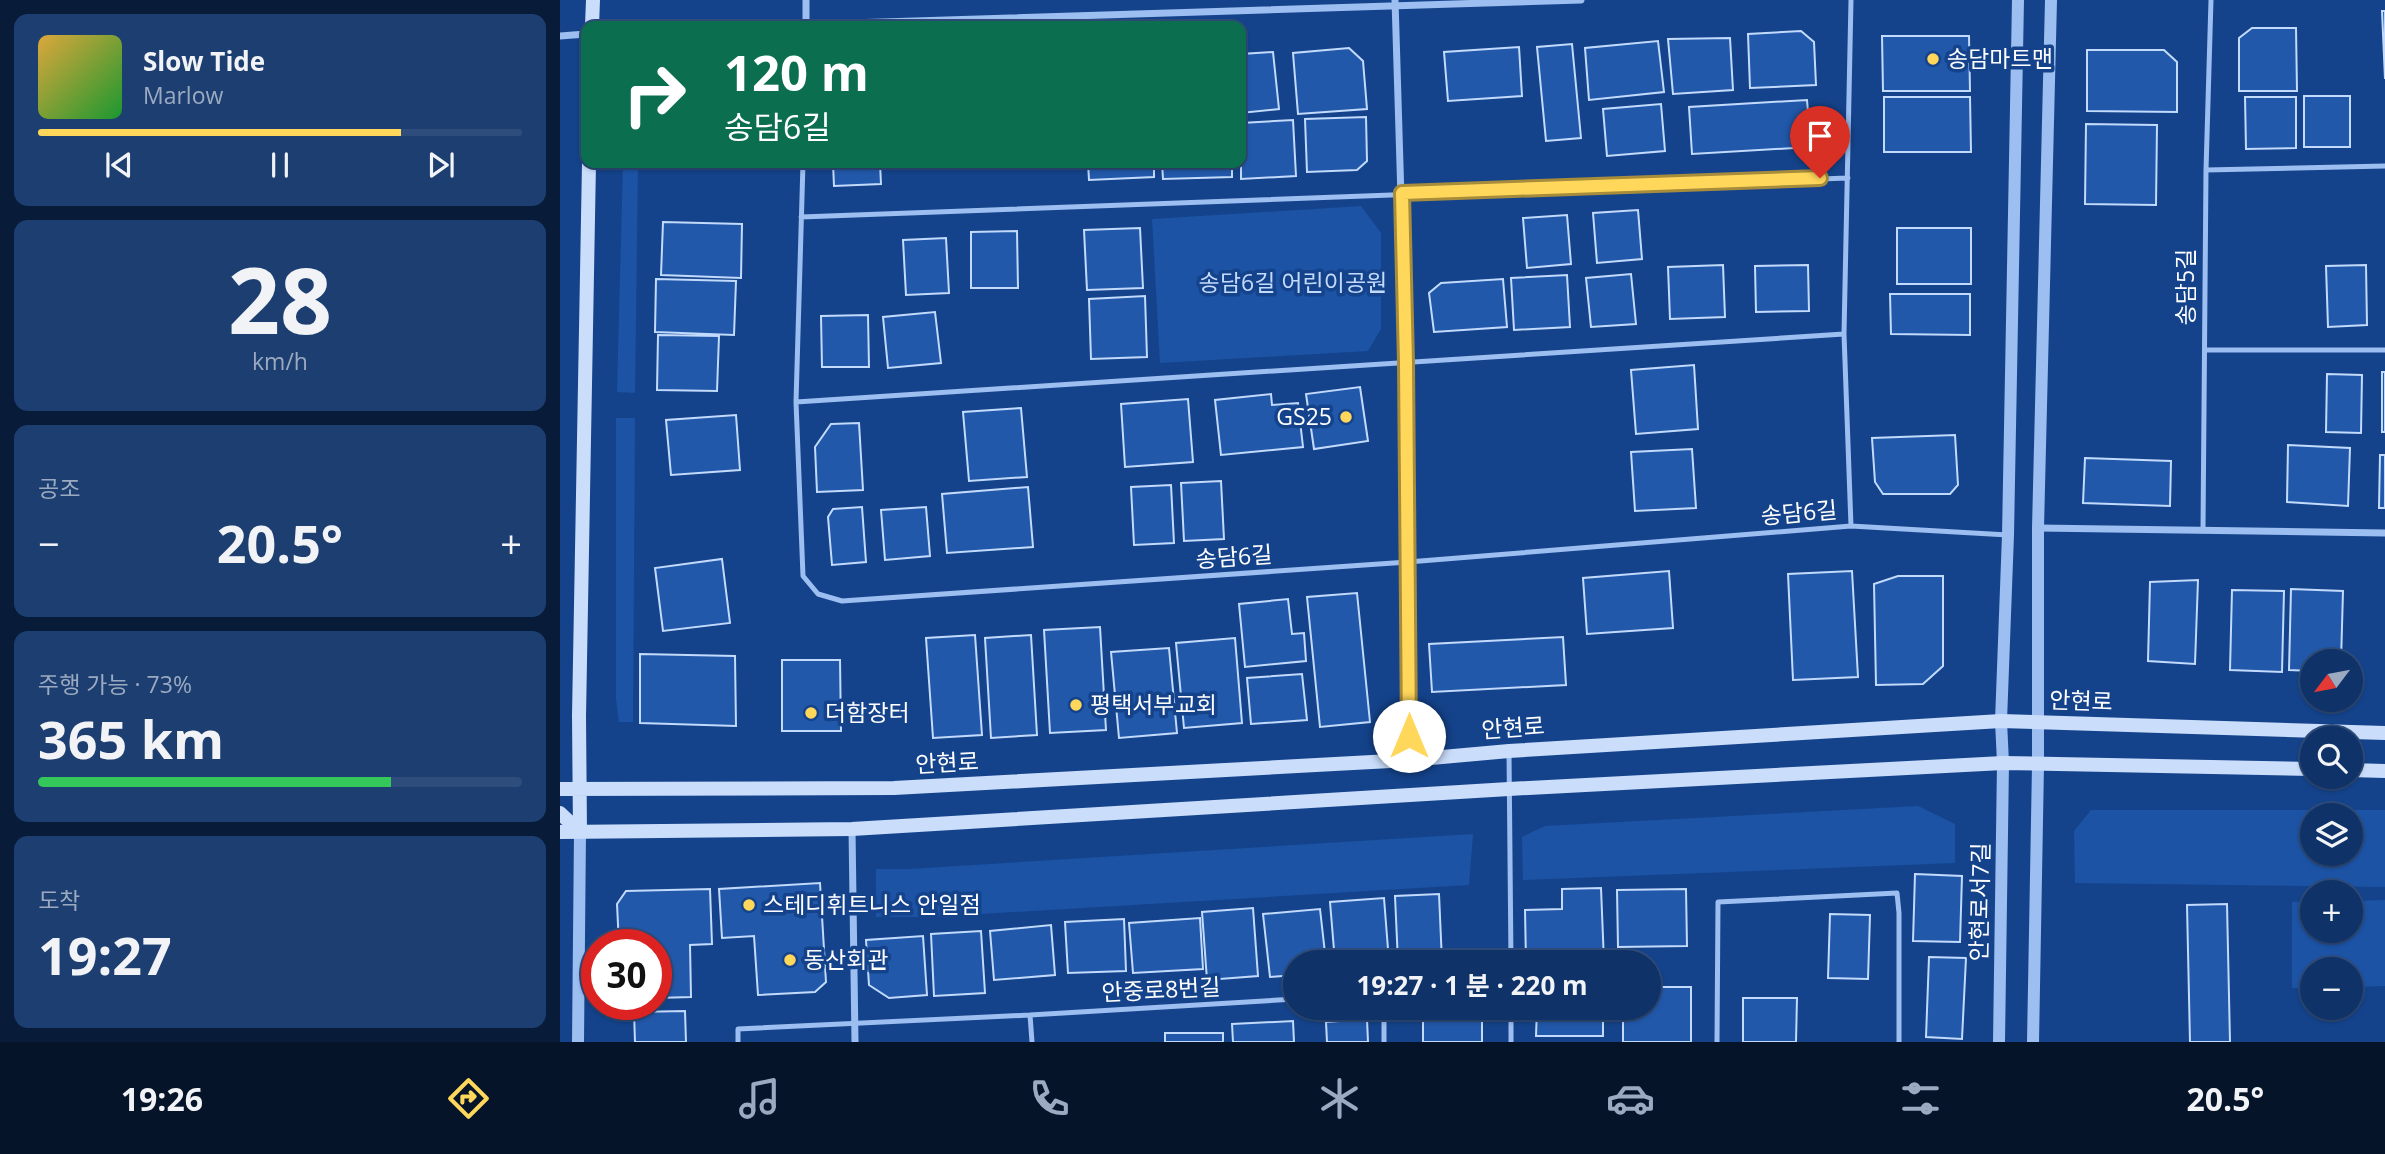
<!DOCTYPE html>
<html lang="ko">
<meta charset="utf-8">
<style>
body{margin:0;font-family:"Open Sans","Noto Sans KR",sans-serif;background:#1d3e71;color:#f1f3f6;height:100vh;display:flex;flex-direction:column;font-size:26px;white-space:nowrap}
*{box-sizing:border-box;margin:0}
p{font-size:23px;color:#9baac0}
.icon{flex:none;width:38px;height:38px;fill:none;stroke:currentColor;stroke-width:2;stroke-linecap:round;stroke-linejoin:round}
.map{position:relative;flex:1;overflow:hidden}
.side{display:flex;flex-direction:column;gap:14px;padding:14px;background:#081c39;width:560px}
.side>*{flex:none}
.top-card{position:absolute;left:21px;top:21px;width:665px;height:147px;border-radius:14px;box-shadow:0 2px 5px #0004,0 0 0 2px #2f4d7c;background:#0b6e4f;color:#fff;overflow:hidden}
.needle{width:46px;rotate:238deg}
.tools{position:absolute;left:1740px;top:649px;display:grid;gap:14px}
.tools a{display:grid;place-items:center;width:63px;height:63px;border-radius:50%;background:#0f3268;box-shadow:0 2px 5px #0004,0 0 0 2px #2f4d7c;font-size:35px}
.speed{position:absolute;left:21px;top:929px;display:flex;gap:14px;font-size:35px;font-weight:700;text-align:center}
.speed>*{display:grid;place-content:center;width:91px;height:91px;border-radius:50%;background:#0f3268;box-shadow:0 2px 5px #0004,0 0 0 2px #2f4d7c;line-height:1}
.speed .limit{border:10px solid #d22;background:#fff;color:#111}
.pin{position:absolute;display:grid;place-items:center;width:60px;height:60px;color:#fff;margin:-72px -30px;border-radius:50% 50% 50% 0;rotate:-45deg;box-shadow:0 0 7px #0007}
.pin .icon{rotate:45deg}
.me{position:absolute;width:77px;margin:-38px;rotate:0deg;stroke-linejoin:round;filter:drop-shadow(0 0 5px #0008)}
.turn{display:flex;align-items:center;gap:24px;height:147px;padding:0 28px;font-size:32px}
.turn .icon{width:91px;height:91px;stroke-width:2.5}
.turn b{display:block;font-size:49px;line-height:60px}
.big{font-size:52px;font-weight:700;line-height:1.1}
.side .widget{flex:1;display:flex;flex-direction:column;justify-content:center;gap:10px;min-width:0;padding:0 24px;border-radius:14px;background:#1d3e71}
.side .dial{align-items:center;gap:0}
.dial b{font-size:91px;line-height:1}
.song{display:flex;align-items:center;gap:21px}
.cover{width:84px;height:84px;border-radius:10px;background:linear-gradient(135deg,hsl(40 70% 55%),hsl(130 70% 35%))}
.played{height:7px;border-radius:4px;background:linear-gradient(90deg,#ffd75b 75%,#2f4d7c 75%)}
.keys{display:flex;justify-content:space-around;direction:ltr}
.heat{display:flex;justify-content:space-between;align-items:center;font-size:38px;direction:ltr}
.charge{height:10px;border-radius:5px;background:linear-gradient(90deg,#34c759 73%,#2f4d7c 0)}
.trip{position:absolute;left:723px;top:950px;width:378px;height:70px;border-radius:35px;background:#0f3268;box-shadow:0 2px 5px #0004,0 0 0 2px #2f4d7c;font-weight:700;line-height:70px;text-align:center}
.tab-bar{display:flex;height:112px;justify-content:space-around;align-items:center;background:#06142a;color:#9baac0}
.tab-bar .icon{width:49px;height:49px}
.tab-bar .active{color:#ffd75b}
.tab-bar b{font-size:32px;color:#f1f3f6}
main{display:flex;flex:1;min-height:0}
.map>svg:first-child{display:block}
.green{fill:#1c53a5;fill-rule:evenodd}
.building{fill:#2258aa;stroke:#c2dafc;stroke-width:2}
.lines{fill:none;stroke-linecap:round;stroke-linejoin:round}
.service{stroke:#9cbef0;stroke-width:5}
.minor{stroke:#9cbef0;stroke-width:7}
.tertiary{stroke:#9cbef0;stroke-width:12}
.secondary{stroke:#caddfb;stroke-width:14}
.route-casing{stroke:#a68c3b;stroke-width:18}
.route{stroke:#ffd75b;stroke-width:12}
.poi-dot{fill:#ffd75b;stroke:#14438b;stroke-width:2.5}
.labels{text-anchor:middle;stroke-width:7;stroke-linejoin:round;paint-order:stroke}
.poi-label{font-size:23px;fill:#fff;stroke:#14438b;text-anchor:start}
.park-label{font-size:23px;fill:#c2dafc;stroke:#14438b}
.street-label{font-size:23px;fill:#fff;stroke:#14438b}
</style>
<main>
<section class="side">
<div class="widget">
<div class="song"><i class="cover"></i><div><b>Slow Tide</b><p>Marlow</p></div></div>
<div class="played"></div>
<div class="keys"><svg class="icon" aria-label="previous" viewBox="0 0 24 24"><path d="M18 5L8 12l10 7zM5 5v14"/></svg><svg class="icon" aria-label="pause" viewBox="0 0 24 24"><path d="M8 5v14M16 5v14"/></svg><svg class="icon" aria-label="next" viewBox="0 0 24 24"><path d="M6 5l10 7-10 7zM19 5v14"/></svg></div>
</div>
<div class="widget dial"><b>28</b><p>km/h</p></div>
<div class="widget"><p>공조</p>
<div class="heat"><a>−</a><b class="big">20.5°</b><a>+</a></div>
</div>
<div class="widget"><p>주행 가능 · 73%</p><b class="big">365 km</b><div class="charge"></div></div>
<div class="widget"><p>도착</p><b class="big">19:27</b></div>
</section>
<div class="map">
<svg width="1825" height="1042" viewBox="0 0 1825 1042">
<rect width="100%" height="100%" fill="#14438b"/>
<path class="green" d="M63 163H78L75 393 57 392Z
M801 206 821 233V329L808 351 600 363 592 219Z
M56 418H75L73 722H59L56 699Z
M1358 806 1395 824V863L963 880 962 837 985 826Z
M1531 810H1825V887L1515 883 1514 831ZM1752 816H1790V854H1752Z
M913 834 909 885 371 917H316V869H349Z
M1825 900V986L1790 987V970H1752V988H1732V902L1752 901V931H1790V901Z"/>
<path class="building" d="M1822 11H1825V79Z
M1692 28H1736L1737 91H1679V38Z
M1241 31 1254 42 1256 85 1190 88 1188 34Z
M1322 36H1409L1410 91H1323Z
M1170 38 1173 90 1113 94 1108 39Z
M1098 41 1104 92 1029 100 1025 48Z
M1012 44 1021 138 986 141 977 47Z
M959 47 962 96 888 101 884 52Z
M789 48 803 61 807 109 738 114 733 53Z
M1527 50H1604L1617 62V112L1527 111Z
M713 52 719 109 681 113V54Z
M1744 96H1790V147H1744Z
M1324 97H1410L1411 152H1324Z
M1685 97H1736V148L1686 149Z
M1247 100 1250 136 1234 148 1132 154 1129 107Z
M1101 104 1105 151 1047 156 1043 109Z
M806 117 807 161 797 170 747 172 745 119Z
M733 120 736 176 681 179V123Z
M1526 124 1597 125 1596 205 1525 204Z
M273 163H320L321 184 274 186Z
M528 163H594V177L529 180Z
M602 163H672V177L603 179Z
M1078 210 1082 259 1037 263 1033 213Z
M1007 215 1011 264 967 268 963 218Z
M103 222 182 224 181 278 101 275Z
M580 228 583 288 527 290 524 230Z
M1337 228H1411V284H1337Z
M457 231 458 288H411V232Z
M386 238 389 293 346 295 343 240Z
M1163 265 1165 317 1110 319 1108 267Z
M1248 265 1249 311 1196 312 1195 266Z
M1806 265 1807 325 1768 327 1766 266Z
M1071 274 1076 324 1031 327 1026 278Z
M1007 275 1010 327 954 330 951 278Z
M96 279 176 281 174 335 95 332Z
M943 279 947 327 874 332 869 293 881 283Z
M1330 294H1410V335L1331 334Z
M585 296 587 357 531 359 529 299Z
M375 312 381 363 328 368 323 317Z
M308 315 309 367H262L261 316Z
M98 335 159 336 157 391 97 390Z
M1134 365 1138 429 1076 434 1071 370Z
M1822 372H1825V432H1822Z
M1767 374 1802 375 1801 433 1766 432Z
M800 387 808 441 754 449 746 394Z
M711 394 712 405 738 403 743 447 661 455 655 400Z
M628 399 633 462 565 467 561 404Z
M461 408 467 477 409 481 403 412Z
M176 415 180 470 111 475 106 420Z
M299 423 303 490 257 492 255 447 271 424Z
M1395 435 1398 485 1390 494H1323L1315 482 1312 438Z
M1728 445 1790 448 1788 506 1727 502Z
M1132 449 1136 508 1075 511 1071 452Z
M1820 455H1825V508H1819Z
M1525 458 1611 461 1610 506 1523 503Z
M661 481 664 539 624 541 621 483Z
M611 485 614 543 574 545 571 487Z
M468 487 473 547 387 553 382 494Z
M302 507 306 562 272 565 268 517 273 509Z
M366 507 370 556 325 560 321 510Z
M162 559 170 623 103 631 95 568Z
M1109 571 1113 628 1027 634 1023 578Z
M1292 571 1298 677 1233 680 1228 574Z
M1338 576H1383V666L1363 684 1316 685 1314 584Z
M1638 580 1635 664 1588 661 1590 582Z
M1731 589 1783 591 1781 662H1752V671L1729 670Z
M1672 590 1724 591 1722 672 1670 670Z
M797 593 810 722 760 727 747 597Z
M728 599 732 634 744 633 746 661 685 667 679 604Z
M540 627 546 730 490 733 484 630Z
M415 635 422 735 373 738 366 638Z
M471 635 477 735 431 738 425 638Z
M1003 637 1006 685 872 692 869 644Z
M675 638 682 723 624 728 616 643Z
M609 648 617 733 559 738 551 652Z
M80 654 175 656 176 726 80 723Z
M222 660H280L281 731H222Z
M742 674 747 720 691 724 687 678Z
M1355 874 1402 876 1400 942 1353 941Z
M260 883 266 982 255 992 198 995 194 936 162 938 159 889Z
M1041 888 1044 962H966L965 910 1002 909V889Z
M150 889 152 944 130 945 131 997 96 998V945H59L57 904 66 891Z
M1126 889 1127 946 1058 947 1057 890Z
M879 894 882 962H838L835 896Z
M824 898 829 962H775L770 902Z
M1667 904 1670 1042H1630L1627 905Z
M693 908 698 976 647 980 642 912Z
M760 909 766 962H735V975L710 977 703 914Z
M1270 914 1310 915 1308 979 1268 978Z
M640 918 643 969 573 973 569 923Z
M564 919 566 971 508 973 505 922Z
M491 925 495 975 434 980 430 931Z
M421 931 425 993 374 996 371 934Z
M363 936 367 995 329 998 309 985 306 940Z
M1369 957 1406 958 1402 1039 1366 1037Z
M1088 987H1131V1042H1063V1008H1088Z
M1183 998H1237L1236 1042H1183Z
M977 1008H1043V1036H976Z
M125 1011 126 1042H75L74 1012Z
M863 1014H922V1042H863Z
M807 1019 808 1042H767L766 1022Z
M733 1021 734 1042H673L672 1024Z
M605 1033H663V1042H605Z"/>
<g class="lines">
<path class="service" d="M243 163 236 402 243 576 258 594 282 601 848 562 1291 526 1448 535
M1646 170 1825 166
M241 217 1288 178
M1645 350H1825
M236 402 1284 334
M1291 526 1284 334 1291 0
M1643 531 1646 170 1651 0
M949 752 951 962
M824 1008V1042
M470 1015 472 1042
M178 1042V1029L470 1015 735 999
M951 1042V1008
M1157 1042 1158 902 1337 893 1339 913V1042"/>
<path class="minor" d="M835 0 846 363 849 760
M246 24V0
M195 26 1021 0
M0 36 26 34
M1478 528 1825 533
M292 829 295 1042"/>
<path class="tertiary" d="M18 1042 20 832
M1439 1042 1443 763 1441 721 1448 535 1458 0
M1473 1042 1478 765V528L1491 0"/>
<path class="secondary" d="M32 26 33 0
M1790 770 1825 771
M0 789 334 788 849 760 949 751 1441 721 1825 733
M0 813 20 832
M0 832 292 829 949 789 1443 763 1752 769
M20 832 19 716 29 163"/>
</g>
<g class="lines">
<defs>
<path id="route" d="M849 736 846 363 842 193 1260 178"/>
</defs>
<use href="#route" class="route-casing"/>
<use href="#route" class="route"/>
</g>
<g class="poi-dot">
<circle cx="1373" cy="59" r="7"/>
<circle cx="786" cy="417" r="7"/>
<circle cx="516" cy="705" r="7"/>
<circle cx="251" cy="713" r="7"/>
<circle cx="189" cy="905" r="7"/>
<circle cx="230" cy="960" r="7"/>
</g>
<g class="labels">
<g class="poi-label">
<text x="1387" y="67">송담마트맨</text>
<text x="772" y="425" text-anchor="end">GS25</text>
<text x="530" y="713">평택서부교회</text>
<text x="265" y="721">더함장터</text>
<text x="203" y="913">스테디휘트니스 안일점</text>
<text x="244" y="968">동산회관</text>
</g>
<g class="park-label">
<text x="733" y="291">송담6길 어린이공원</text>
</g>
<g class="street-label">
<text transform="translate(1626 287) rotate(-90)" y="8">송담5길</text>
<text transform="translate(1239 513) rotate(-5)" y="8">송담6길</text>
<text transform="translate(674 557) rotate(-4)" y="8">송담6길</text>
<text transform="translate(1521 701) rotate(2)" y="8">안현로</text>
<text transform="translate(953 728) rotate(-4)" y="8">안현로</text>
<text transform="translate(387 763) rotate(-3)" y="8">안현로</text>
<text transform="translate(1420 902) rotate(-89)" y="8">안현로서7길</text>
<text transform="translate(601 990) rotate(-3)" y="8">안중로8번길</text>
</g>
</g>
</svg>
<div class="tools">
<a><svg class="needle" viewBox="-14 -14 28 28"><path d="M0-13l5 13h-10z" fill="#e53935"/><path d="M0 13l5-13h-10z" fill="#9baac0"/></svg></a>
<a><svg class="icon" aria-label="search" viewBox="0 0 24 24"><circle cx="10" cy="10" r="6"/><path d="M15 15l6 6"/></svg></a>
<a><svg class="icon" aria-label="layers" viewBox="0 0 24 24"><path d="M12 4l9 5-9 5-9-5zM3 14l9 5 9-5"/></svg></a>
<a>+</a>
<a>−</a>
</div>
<div class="speed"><div class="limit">30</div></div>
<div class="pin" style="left:1260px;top:178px;background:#d93025"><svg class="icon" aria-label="arrive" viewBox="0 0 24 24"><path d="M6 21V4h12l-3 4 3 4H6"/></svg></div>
<svg class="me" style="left:849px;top:736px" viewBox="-20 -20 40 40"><circle r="19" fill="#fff"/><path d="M0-13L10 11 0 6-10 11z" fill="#ffd75b"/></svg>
<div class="trip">19:27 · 1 분 · 220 m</div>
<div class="top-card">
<div class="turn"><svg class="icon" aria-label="right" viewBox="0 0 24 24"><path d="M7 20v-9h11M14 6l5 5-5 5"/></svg><div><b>120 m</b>송담6길</div></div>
</div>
</div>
</main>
<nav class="tab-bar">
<b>19:26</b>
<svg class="icon active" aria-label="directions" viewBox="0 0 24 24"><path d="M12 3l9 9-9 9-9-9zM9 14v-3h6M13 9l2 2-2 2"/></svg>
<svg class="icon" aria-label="music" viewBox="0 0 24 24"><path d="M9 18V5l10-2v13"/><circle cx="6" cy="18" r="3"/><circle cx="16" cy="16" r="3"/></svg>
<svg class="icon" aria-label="phone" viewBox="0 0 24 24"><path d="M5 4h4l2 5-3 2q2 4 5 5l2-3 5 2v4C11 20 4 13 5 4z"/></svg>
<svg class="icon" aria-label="climate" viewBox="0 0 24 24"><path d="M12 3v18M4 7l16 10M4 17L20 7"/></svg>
<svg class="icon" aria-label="car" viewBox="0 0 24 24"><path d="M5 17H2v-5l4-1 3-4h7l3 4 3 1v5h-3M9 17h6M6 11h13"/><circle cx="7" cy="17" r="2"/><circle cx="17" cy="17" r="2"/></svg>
<svg class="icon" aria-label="filters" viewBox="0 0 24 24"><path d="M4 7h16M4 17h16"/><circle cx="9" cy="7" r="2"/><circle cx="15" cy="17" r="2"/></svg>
<b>20.5°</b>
</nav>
